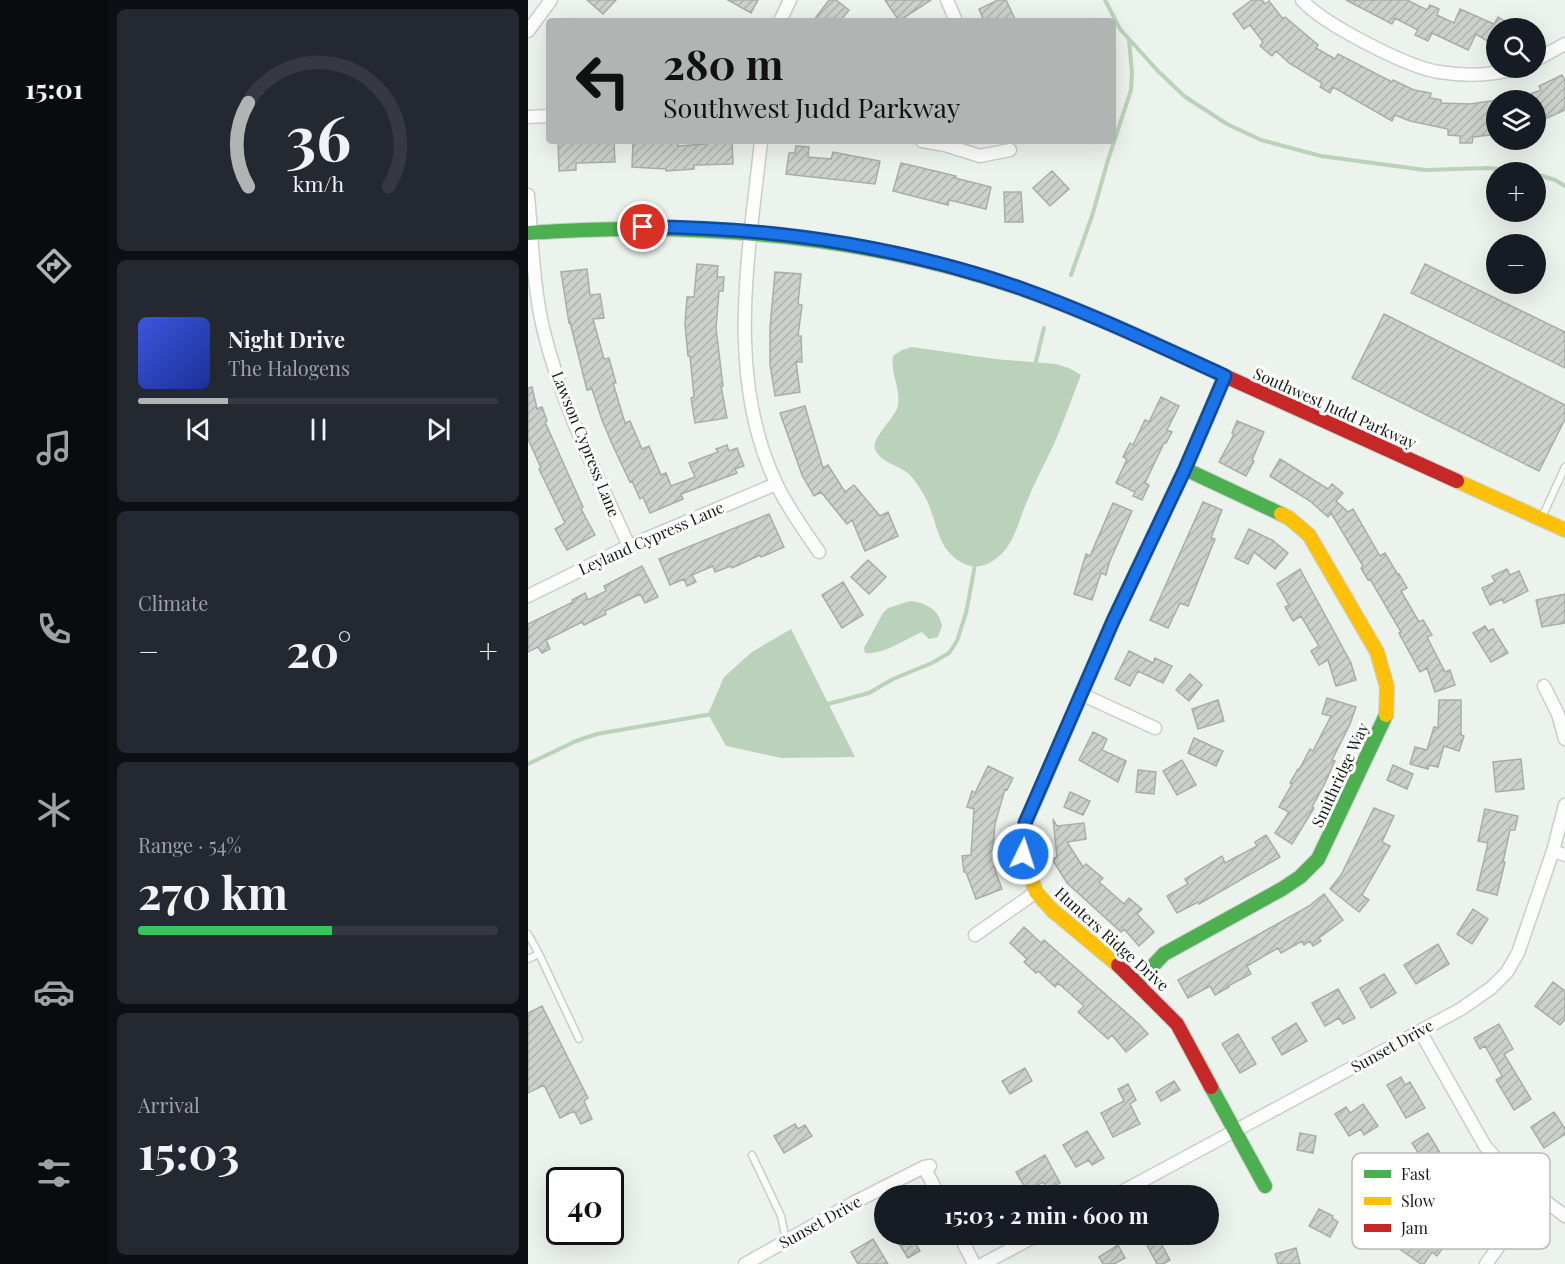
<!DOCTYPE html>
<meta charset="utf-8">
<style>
body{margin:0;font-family:"Playfair Display",serif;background:#242831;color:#f1f3f6;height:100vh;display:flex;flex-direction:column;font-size:22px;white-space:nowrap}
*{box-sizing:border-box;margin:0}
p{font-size:20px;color:#9ea1a6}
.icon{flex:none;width:33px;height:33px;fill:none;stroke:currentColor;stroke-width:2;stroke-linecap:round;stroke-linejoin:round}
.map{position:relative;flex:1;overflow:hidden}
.details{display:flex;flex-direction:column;gap:9px;padding:9px;background:#0d0f14;width:420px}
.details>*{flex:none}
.hud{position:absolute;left:18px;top:18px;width:570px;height:126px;border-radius:6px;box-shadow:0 6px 24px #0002;background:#b0b4b3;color:#111;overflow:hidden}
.tools{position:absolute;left:958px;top:18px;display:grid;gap:12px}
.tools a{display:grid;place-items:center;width:60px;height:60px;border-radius:50%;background:#171b24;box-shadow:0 6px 24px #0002;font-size:30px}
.speed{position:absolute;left:18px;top:1167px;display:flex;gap:12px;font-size:30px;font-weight:700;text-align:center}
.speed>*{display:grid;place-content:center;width:78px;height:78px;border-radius:50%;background:#171b24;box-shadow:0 6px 24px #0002;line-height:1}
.speed .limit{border:3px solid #111;border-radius:9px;background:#fff;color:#111}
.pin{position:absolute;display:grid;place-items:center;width:51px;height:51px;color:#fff;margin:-26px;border:3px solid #fff;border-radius:50%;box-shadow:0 2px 6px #0007}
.me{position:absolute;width:66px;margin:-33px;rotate:4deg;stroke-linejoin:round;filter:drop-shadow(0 0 4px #0008)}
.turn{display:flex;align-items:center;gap:21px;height:126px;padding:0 18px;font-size:27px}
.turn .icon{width:78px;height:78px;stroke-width:2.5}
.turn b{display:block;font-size:42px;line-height:51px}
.big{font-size:45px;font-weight:700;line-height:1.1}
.details .card{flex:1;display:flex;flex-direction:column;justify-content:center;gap:9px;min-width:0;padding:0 21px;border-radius:9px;background:#242831}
.details .dial{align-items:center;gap:0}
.dial svg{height:156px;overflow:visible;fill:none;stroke:#363941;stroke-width:7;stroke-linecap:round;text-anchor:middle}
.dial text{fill:#f1f3f6;stroke:none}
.song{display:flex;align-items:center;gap:18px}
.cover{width:72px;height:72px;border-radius:9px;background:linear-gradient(135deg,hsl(230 70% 55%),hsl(230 70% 35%))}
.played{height:6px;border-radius:3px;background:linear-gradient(90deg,#b0b4b3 25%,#363941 25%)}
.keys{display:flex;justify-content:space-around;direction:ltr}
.heat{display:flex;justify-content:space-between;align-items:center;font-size:33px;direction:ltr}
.charge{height:9px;border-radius:4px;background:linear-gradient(90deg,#34c759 54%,#363941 0)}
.trip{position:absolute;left:346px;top:1185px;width:345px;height:60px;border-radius:30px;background:#171b24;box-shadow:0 6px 24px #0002;font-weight:700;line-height:60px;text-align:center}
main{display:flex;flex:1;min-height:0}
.tab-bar{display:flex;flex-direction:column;width:108px;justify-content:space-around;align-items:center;background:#090b0e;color:#9ea1a6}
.tab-bar .icon{width:42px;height:42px}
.tab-bar .current{color:#b0b4b3}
.tab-bar b{font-size:27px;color:#f1f3f6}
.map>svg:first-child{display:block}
.water{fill:#bad2ba}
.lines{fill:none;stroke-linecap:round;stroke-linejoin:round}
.stream{stroke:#bad2ba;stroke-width:4}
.building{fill:url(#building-hatch);stroke:#a9ada9;stroke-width:1.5}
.lane-casing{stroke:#c9cec9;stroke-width:9}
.street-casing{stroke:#c9cec9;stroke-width:15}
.fast-casing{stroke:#c9cec9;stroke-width:16}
.slow-casing{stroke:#c9cec9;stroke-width:16}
.jam-casing{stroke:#c9cec9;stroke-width:16}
.lane{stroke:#fcfdfc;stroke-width:6}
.street{stroke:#fcfdfc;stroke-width:12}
.fast{stroke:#4caf50;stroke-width:14}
.slow{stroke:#ffc107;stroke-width:14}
.jam{stroke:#c62828;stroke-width:14}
.route-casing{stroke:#114b97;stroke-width:15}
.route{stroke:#1a73e8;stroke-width:10}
.labels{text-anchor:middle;stroke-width:6;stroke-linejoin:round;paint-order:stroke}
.street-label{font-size:16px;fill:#161a16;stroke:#fff}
.key{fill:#fff;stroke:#b9bab9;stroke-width:1.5}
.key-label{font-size:16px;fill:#161a16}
</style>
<main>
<nav class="tab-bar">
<b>15:01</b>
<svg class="icon current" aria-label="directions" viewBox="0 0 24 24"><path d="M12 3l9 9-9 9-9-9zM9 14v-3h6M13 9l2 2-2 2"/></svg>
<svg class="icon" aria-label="music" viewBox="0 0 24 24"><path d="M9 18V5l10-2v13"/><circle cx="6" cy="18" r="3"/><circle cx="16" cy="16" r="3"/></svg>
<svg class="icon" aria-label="phone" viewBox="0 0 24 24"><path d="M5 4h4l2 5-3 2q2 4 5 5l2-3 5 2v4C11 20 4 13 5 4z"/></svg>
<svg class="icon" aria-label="climate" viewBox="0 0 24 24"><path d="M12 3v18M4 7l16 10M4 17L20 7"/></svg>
<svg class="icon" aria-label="car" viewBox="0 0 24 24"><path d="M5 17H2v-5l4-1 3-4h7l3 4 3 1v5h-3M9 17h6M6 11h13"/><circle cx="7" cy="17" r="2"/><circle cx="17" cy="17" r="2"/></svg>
<svg class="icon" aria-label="filters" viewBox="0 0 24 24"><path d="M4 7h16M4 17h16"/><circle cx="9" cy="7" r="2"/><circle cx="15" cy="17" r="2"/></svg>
</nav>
<section class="details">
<div class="card dial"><svg viewBox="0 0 100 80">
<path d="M14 69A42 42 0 1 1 86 69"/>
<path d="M14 69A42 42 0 0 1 14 26" stroke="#b0b4b3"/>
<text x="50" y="56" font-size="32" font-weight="700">36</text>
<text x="50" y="72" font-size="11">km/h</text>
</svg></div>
<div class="card">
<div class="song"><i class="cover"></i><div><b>Night Drive</b><p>The Halogens</p></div></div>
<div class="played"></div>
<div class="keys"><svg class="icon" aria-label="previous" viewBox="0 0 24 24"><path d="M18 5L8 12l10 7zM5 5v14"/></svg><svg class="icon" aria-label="pause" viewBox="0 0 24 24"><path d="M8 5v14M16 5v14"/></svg><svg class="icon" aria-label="next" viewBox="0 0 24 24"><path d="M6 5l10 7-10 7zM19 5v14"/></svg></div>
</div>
<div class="card"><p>Climate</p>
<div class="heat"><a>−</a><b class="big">20°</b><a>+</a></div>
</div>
<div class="card"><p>Range · 54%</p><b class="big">270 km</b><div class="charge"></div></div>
<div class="card"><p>Arrival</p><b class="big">15:03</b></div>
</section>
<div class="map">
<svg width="1037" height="1264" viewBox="0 0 1037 1264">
<defs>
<pattern id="building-hatch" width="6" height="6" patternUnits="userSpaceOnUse" patternTransform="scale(1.5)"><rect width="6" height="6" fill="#ccd1cc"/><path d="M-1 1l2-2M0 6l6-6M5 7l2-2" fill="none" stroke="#aeb3ae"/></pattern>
</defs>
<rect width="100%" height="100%" fill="#ecf2ec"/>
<path class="water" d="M384 347 467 359 528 364 541 368 553 375C544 398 536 421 526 444 517 463 507 482 499 501 490 522 486 547 466 560 446 575 424 561 414 542 408 529 405 515 400 503 396 494 389 483 383 476 373 465 353 464 347 449 343 438 367 418 370 406 373 389 362 372 365 356L374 350Z
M382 601C397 602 412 610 414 626L410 637 401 639 394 632C378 639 355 655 337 653L336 648 355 613 360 608Z
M263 629 327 757 254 758 198 746 180 714 196 677 224 652Z"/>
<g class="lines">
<path class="stream" d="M577 0 592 29 629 70 656 96 699 124 733 140 793 156 897 170 960 168 1000 172
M1008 174 1027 180 1037 186
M543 275 564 216 580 160 603 90 604 72 601 41
M507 365 516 328
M296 705 341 693 365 679 404 663 421 653 429 641 438 613 447 565
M0 764 48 741 69 734 184 714"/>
</g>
<path class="building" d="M59 0H88L75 14Z
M200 0H230L223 13Z
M301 0H308L321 10 312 21H285Z
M357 0H403L371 21Z
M470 0H478L487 19 482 21H456L451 9Z
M724 0H734L737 4 741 1 755 19 757 17 790 45 788 48 807 59 810 54 864 82 865 80 886 90 903 93 902 98 913 100V103L942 104 969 100V134L945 137 944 143H932V136L920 135V129L882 121 867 115 864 121 805 87 802 93 792 87 794 83 761 63 748 51 744 56 732 46 735 42 722 25 716 29 705 14Z
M818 0H879L899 10 902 5 911 9 909 15 926 23 932 9 966 24 970 17 988 28H969V47L948 34 940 50 904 33 900 41 887 35 890 30 867 18 864 24Z
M1034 75 1037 81V110L1008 123V100L989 99 1013 90 1011 86Z
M30 141H86L87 162 48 163V170L31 171Z
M105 141H150V146L177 144V142H204L205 164 166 165V169L138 171V169L104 167Z
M268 146 281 147 280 157 303 159 305 152 352 161 347 184 258 174 261 153H267Z
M373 163 428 176 427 178 463 187 458 209 421 200 420 205 365 191Z
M524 171 541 189 522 206 505 188Z
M476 192H493L495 222H477Z
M169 264 190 266 189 277H196L195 291H191L188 328 195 386H193L199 418 167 423 163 398 166 397 162 356H160L157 324 159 297H166Z
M897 264 1037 332V368L883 293Z
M59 269 62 295 72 294 76 318 65 319 76 359 81 358 88 383H85L97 423 102 421 114 449 121 446 133 475 138 473 143 486 167 477 161 463 190 452 188 449 199 445 201 451 209 448 216 466 207 469 209 473 153 494 155 499 122 513 115 497 112 499 104 481 102 482 85 446 74 420 64 389 59 390 42 322 41 323 33 272Z
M247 272 273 274 270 304 274 305 270 336H273L274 362H268L272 392 247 396 242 364V328Z
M856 314 1037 405V419L1011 471 824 378Z
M4 387 9 409 14 407 19 421 17 422 55 507 53 509 67 535 39 550 27 529 37 523 11 469 13 468 0 439V388Z
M633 397 651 406 639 430 644 432 638 443H636L617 483 621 485 614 500 605 496 607 492 588 483 599 459 595 457 602 443 605 445 617 420 621 422Z
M277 406 295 468 300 465 317 492 326 485 352 516 360 512 370 536 337 551 324 520 319 524 293 492 286 496 274 475 252 413Z
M709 421 736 432 724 460 726 461 718 476 691 462 706 434 704 433Z
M752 459 800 489 804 484 815 493 808 501 820 512 825 509 852 556 857 553 870 575 871 574 879 588 873 591 891 622 895 620 904 635 899 637 917 672 922 670 927 685 907 692 899 668 892 672 871 633 873 632 842 579 840 580 833 568 835 566 803 513 800 517 782 501 742 476Z
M675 502 694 510 683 538 687 539 660 606 652 603 640 628 622 620Z
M585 503 604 511 581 563 578 575 573 573 564 600 546 594 558 554 562 556Z
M241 514 256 547 233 557 232 555 204 568 203 566 187 572 185 566 164 575 168 582 159 586 156 579 142 585 131 559Z
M721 529 744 540 760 553 747 569 726 552 720 564 707 558Z
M340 560 358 577 341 594 323 577Z
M114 566 130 597 117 603 112 594 77 611 78 614 56 625 54 622 18 640 22 649 14 653 10 647 0 652V624L45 602 44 600 57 593 60 600 78 591 76 586Z
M772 569 823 663 828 680 808 686 800 660 791 665 783 651 791 646 773 616 765 621 757 607 761 605 749 584Z
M979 569 982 575 991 571 1000 591 976 603 974 599 962 605 954 588 967 582 964 576Z
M315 582 335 615 314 628 294 595Z
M1037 594V623L1014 627 1008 600Z
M957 626 960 631 965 629 980 653 963 662 945 633Z
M601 651 625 663 627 658 644 666 635 683 610 671 602 686 587 679Z
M662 674 674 685 661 701 648 690Z
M799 698 828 707 822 724 804 760 807 761 796 785 784 807 786 808 764 844 747 833 761 812 751 807 764 784 762 783 770 769 771 770 782 749 785 751 803 716 794 714Z
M690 700 696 721 670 729 664 709Z
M911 700H933V735L936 736 931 751 916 746 910 767 901 765 900 769 882 764 887 747 899 750 906 727 910 728Z
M565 732 579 739 574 750 598 761 590 782 551 760Z
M666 738 695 751 688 766 660 753Z
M993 759 996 789 968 792 965 762Z
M654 760 668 785 649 795 635 771Z
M865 765 885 774 879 789 859 780Z
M460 766 485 778 479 790 477 789 467 824 465 848 468 873 474 889 448 899 438 872H436L434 856 443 855 446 809 439 807 444 791 447 793Z
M610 770 628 772 626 794 608 792Z
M542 792 562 801 555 815 536 807Z
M846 808 866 816 854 842 862 846 834 895 841 900 831 912 802 889 813 875Z
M957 809 990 816 987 830H982L975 862H977L969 895 949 890 960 843 950 841Z
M525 819 529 826 556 823 558 839 539 842 555 867 558 864 575 878 571 882 596 904 601 898 614 909 609 914 626 932 611 946 596 929 593 932 539 883 524 859 529 857Z
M738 835 752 857 671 904 670 902 649 913 639 896 660 884 657 879 694 856 697 863 729 846 727 842Z
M796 894 815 920 791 938 793 941 785 946 782 941 776 945 774 941 753 953 750 948 719 966 723 974 700 986 701 987 687 995 682 986 660 998 650 980 781 906Z
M945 909 960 919 944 944 929 934Z
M496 927 513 943 516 940 611 1024 620 1034 598 1052 584 1035 580 1039 550 1012 556 1006 530 983 527 987 510 971 508 973 496 962 499 959 482 943Z
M910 944 921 964 888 984 876 965Z
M856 974 868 993 843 1008 832 988Z
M1025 982 1037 991V1019L1032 1025 1007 1006Z
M810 989 827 1018 815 1024 811 1018 797 1026 784 1003Z
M14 1006 60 1098 56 1101 64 1119 53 1124 46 1111 32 1118 16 1085 0 1093V1013Z
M768 1023 779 1041 754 1055 744 1038Z
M971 1024 985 1049 976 1054 1003 1099 986 1110 968 1080 974 1076 957 1046 952 1049 946 1038Z
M710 1034 728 1064 712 1073 694 1044Z
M497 1068 504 1081 482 1094 474 1081Z
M873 1077 877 1085 882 1082 897 1108 878 1118 859 1085Z
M646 1081 652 1090 633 1101 628 1092Z
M600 1084 608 1100 602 1104 612 1124 585 1137 573 1113 596 1101 590 1089Z
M835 1104 850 1126 836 1135 833 1129 821 1136 807 1114 818 1107 822 1113Z
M1026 1112 1037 1129V1134L1016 1148 1003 1127Z
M267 1124 270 1129 277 1125 284 1136 256 1153 246 1136Z
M559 1131 576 1158 564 1165 561 1160 548 1167 535 1145Z
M772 1133 788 1136 785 1153 769 1150Z
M900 1133 920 1166 904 1175 884 1143Z
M517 1155 532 1183 519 1190 515 1182 499 1191 488 1172Z
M791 1209 805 1216 804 1218 810 1222 802 1237 781 1226Z
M895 1229 917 1245 909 1256 904 1252 896 1264H893L873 1250 884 1234 889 1237Z
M365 1234H397L386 1241 392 1251 380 1258Z
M613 1234H628L642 1260 635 1264H629Z
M345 1239 360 1264H330L323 1252Z
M590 1245 597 1258 586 1264H575L571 1257Z
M768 1248 772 1264H750L747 1254Z"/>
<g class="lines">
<defs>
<path id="lane" d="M1015 515 1037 467
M0 934 11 954 0 959
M11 954 51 1039
M224 1155 253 1216 258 1240"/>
<path id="street" d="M419 0 428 21
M774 0C795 24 879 67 911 72 937 76 964 76 989 68
M252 21 262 0
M0 31 23 0
M1008 60 1037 44
M0 117 21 116
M233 141C221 254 197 375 248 483 259 507 276 530 291 552
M394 141 417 145 452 156 482 150
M0 195C4 239 5 284 15 328 33 404 69 475 101 546
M0 596 101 546 248 484
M1016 686 1030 714 1037 739
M553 694 627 728
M1025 851 1037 855
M447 935 508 892
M892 1031 957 1146C980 1173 1009 1195 1037 1216
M396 1167 411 1196
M586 1196 933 1009 963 988 979 972 990 953 1025 851 1037 805
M431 1234 446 1264
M217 1264 325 1203 396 1167 402 1166
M455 1264 511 1234
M958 1264 1008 1194"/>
<path id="fast" d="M0 233C154 222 308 232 457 277
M657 469 753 514
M508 799 585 621 657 469 697 376
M609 983 636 954 754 889 772 877 790 859 858 715
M683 1087 737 1186"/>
<path id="slow" d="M457 277C537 301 612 337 688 372
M929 481 1037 530
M753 514 761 518 781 535 849 652 859 687 858 715
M508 799 497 823 495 854 508 892 524 910 590 965"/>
<path id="jam" d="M688 372 929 481
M590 965 649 1024 683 1087"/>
</defs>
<use href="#lane" class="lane-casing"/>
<use href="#street" class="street-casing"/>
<use href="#fast" class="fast-casing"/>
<use href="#slow" class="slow-casing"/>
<use href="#jam" class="jam-casing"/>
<use href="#lane" class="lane"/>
<use href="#street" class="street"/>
<use href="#fast" class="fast"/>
<use href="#slow" class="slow"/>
<use href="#jam" class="jam"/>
</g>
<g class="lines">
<defs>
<path id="route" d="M115 227C243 227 371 246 492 288 562 313 629 345 697 376L657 469 585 621 497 823 495 854"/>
</defs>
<use href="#route" class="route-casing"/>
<use href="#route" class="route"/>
</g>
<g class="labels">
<g class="street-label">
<text transform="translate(807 408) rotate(24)" y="6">Southwest Judd Parkway</text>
<text transform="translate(58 444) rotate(68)" y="6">Lawson Cypress Lane</text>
<text transform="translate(123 538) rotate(-24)" y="6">Leyland Cypress Lane</text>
<text transform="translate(812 775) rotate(-65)" y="6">Smithridge Way</text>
<text transform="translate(584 939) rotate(42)" y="6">Hunters Ridge Drive</text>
<text transform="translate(864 1046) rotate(-29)" y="6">Sunset Drive</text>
<text transform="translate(292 1222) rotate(-29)" y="6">Sunset Drive</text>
</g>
</g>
<rect x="824" y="1153" width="198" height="96" rx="9" class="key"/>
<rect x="836" y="1170" width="27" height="8" fill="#4caf50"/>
<rect x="836" y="1197" width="27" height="8" fill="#ffc107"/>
<rect x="836" y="1224" width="27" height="8" fill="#c62828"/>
<g class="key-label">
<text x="873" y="1180">Fast</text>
<text x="873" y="1207">Slow</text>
<text x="873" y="1234">Jam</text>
</g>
</svg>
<div class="tools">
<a><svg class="icon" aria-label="search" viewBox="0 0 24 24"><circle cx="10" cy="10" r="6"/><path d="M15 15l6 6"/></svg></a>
<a><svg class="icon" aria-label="layers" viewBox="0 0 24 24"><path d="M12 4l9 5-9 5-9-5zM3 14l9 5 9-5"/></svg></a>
<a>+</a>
<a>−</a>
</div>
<div class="speed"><div class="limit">40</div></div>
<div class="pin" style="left:115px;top:227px;background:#d93025"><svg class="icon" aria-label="arrive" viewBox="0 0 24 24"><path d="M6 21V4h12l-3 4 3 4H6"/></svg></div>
<svg class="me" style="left:495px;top:854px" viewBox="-20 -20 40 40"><circle r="17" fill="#1a73e8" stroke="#fff" stroke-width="3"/><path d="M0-11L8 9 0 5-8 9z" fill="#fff"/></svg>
<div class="trip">15:03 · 2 min · 600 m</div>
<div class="hud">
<div class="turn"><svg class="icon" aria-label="left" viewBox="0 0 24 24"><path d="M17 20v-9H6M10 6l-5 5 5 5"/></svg><div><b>280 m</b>Southwest Judd Parkway</div></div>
</div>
</div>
</main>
